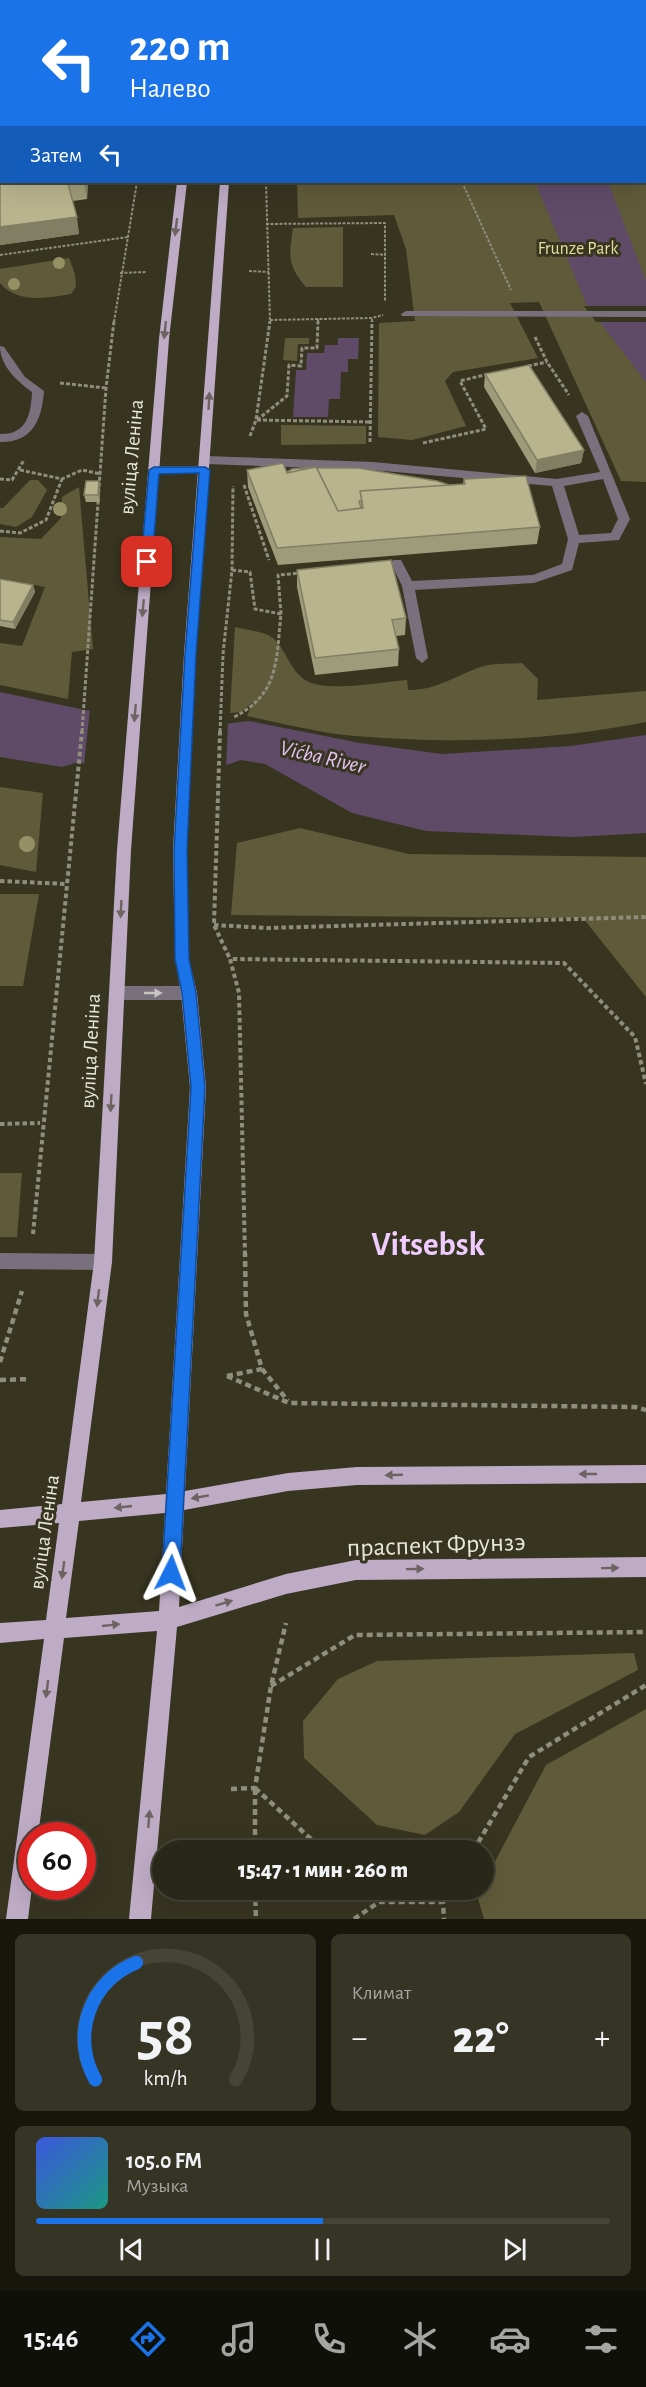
<!DOCTYPE html>
<html lang="ru">
<meta charset="utf-8">
<style>
body{margin:0;font-family:"Alegreya Sans",sans-serif;background:#353425;color:#f1f3f6;height:100vh;display:flex;flex-direction:column;font-size:22px;white-space:nowrap}
*{box-sizing:border-box;margin:0}
p{font-size:20px;color:#a5a6a2}
.icon{flex:none;width:33px;height:33px;fill:none;stroke:currentColor;stroke-width:2;stroke-linecap:round;stroke-linejoin:round}
.map{position:relative;height:1919px;overflow:hidden}
.details{display:flex;flex-direction:column;gap:15px;padding:15px;background:#17160d;flex:1}
.details>*{flex:none}
.banner{position:absolute;left:0px;top:0px;width:646px;height:183px;box-shadow:0 6px 24px #0002,0 0 0 2px #454437;background:#1a73e8;color:#fff;overflow:hidden}
.speed{position:absolute;left:18px;top:1822px;display:flex;gap:12px;font-size:30px;font-weight:700;text-align:center}
.speed>*{display:grid;place-content:center;width:78px;height:78px;border-radius:50%;background:#292818;box-shadow:0 6px 24px #0002,0 0 0 2px #454437;line-height:1}
.speed .limit{border:9px solid #d22;background:#fff;color:#111}
.pin{position:absolute;display:grid;place-items:center;width:51px;height:51px;color:#fff;margin:-26px;border-radius:12px;box-shadow:0 3px 9px #0006}
.me{position:absolute;width:66px;margin:-33px;rotate:3deg;stroke-linejoin:round;filter:drop-shadow(0 0 4px #0008)}
.turn{display:flex;align-items:center;gap:21px;height:126px;padding:0 30px;font-size:27px}
.turn .icon{width:78px;height:78px;stroke-width:2.5}
.turn b{display:block;font-size:42px;line-height:51px}
.then{display:flex;align-items:center;height:57px;padding:0 30px;background:#0003;gap:12px;font-size:22px}
.big{font-size:45px;font-weight:800;line-height:1.1}
.details .card{flex:1;display:flex;flex-direction:column;justify-content:center;gap:9px;min-width:0;padding:0 21px;border-radius:9px;background:#353425}
.details .dial{align-items:center;gap:0}
.dial svg{height:156px;overflow:visible;fill:none;stroke:#454437;stroke-width:7;stroke-linecap:round;text-anchor:middle}
.dial text{fill:#f1f3f6;stroke:none}
.song{display:flex;align-items:center;gap:18px}
.cover{width:72px;height:72px;border-radius:9px;background:linear-gradient(135deg,hsl(230 70% 55%),hsl(170 70% 35%))}
.played{height:6px;border-radius:3px;background:linear-gradient(90deg,#1a73e8 50%,#454437 50%)}
.keys{display:flex;justify-content:space-around;direction:ltr}
.heat{display:flex;justify-content:space-between;align-items:center;font-size:33px;direction:ltr}
.details .tiles{flex:1;display:grid;gap:15px;grid-template-columns:1fr 1fr}
.card:last-child{grid-column:span 2}
.trip{position:absolute;left:152px;top:1840px;width:342px;height:60px;border-radius:30px;background:#292818;box-shadow:0 6px 24px #0002,0 0 0 2px #454437;font-weight:800;line-height:60px;text-align:center}
.tab-bar{display:flex;height:96px;justify-content:space-around;align-items:center;background:#10100a;color:#a5a6a2}
.tab-bar .icon{width:42px;height:42px}
.tab-bar .selected{color:#1a73e8}
.tab-bar b{font-size:27px;color:#f1f3f6}
.map>svg:first-child{display:block}
.green{fill:#5f5b3a}
.water{fill:#5f4b68}
.pier{fill:#373520}
.lines{fill:none;stroke-linecap:round;stroke-linejoin:round}
.path-far3{stroke:#8f8d7c;stroke-width:2;stroke-dasharray:3 1.5;stroke-linecap:butt}
.path-far2{stroke:#8f8d7c;stroke-width:3;stroke-dasharray:4 2;stroke-linecap:butt}
.path-far1{stroke:#8f8d7c;stroke-width:4;stroke-dasharray:4.5 3;stroke-linecap:butt}
.path{stroke:#8f8d7c;stroke-width:4.5;stroke-dasharray:6 4;stroke-linecap:butt}
.minor{fill:#79707e;fill-rule:evenodd}
.major{fill:#beabc6;fill-rule:evenodd}
.tree{fill:#969165}
.wall{fill:#9e9b7a}
.shaded-wall{fill:#817e63}
.building{fill:#b8b48e;stroke:#817e63;stroke-width:1.5}
.oneway{fill:#6d6462}
.oneway2{fill:#c7c3be}
.route{fill:#1a73e8;stroke:#114b97;stroke-width:1.5}
.labels{text-anchor:middle;stroke-width:6;stroke-linejoin:round;paint-order:stroke}
.far-park-label{font-size:18px;fill:#e3dd9d;stroke:#373520}
.street-label{font-size:21px;fill:#e8e7da;stroke:#373520}
.water-label{font-size:22px;font-style:italic;fill:#e6c1f6;stroke:#373520}
.near-street-label{font-size:26px;fill:#e8e7da;stroke:#373520}
.town-label{font-size:33px;font-weight:bold;fill:#efcbff;stroke:#373520}
</style>
<div class="map">
<svg width="646" height="1919" viewBox="0 0 646 1919">
<rect width="100%" height="100%" fill="#373520"/>
<path class="green" d="M333 0H646V482L621 481 539 302 510 303 538 358 453 372 445 381 466 426 412 440 378 437 379 323 415 321 406 249 394 215 298 218 297 182H645V2L330 1Z
M343 227V287H306C287 265 289 256 293 228Z
M69 258 75 274 76 287 71 294C48 298 17 304 0 283V269Z
M285 338H309V344H298L297 361 283 360Z
M281 425 366 426V444L281 445Z
M30 480H38L47 490 32 517 16 527 0 524V508H3Z
M79 487 93 649 72 652 68 699 0 685V643L22 646 45 587 0 578V537L41 539 61 518 62 497Z
M235 627C247 631 264 630 274 639 286 650 290 670 305 680 326 693 382 682 407 680L408 690C436 691 458 674 484 666 495 663 510 664 522 663L538 679 537 700 646 691V722C551 741 452 744 355 736 319 733 282 723 247 716L253 702 241 712 230 713Z
M0 787 43 793 36 872 0 865Z
M300 828 409 854 646 857V997L583 918 231 915 237 843Z
M0 894H39L23 986H0Z
M0 1173H22L17 1237H0Z
M634 1653 638 1670 515 1734 459 1812 425 1835 377 1825 304 1758 303 1721 338 1679 377 1661Z
M646 1709V1919H484L477 1895 480 1890H483V1884L546 1765Z"/>
<path class="water" d="M535 182H608L646 281V382L587 305Z
M338 338H359L358 359H348V372H341L340 399H329L328 417H293L296 370H306L307 353H324L325 345H338Z
M0 692 85 710 216 725 249 721 360 743 442 754 571 746 646 735V833L573 837 426 831 352 813 265 764 241 760 215 769 75 763 62 767 0 757Z"/>
<path class="pier" d="M584 306H646V322H596Z
M90 708 228 721 226 768 216 772 84 766Z"/>
<g class="lines">
<path class="path-far3" d="M266 182 270 322
M462 182 511 290
M266 224 385 223V301
M371 254 386 255
M0 255 128 237
M249 271 269 272
M120 273 146 272
M270 320 372 318 383 315
M114 322 137 182
M318 322V318
M372 322V318"/>
<path class="path-far2" d="M535 337 547 362 569 395
M528 366 547 362
M60 383 106 388
M257 420 287 396 289 365 301 366 302 348H317L318 321
M257 420 371 422
M250 436 256 420 270 321
M370 442 372 321
M423 443 486 429 460 381 488 374
M20 470 62 479 82 470 101 474
M0 479 12 480 24 460
M244 485 269 560
M0 531 20 533 46 520 62 479
M232 570 250 572 255 609 281 614C276 659 280 694 234 717
M281 614 278 575 301 573
M82 732 106 388 114 321
M220 732 223 654 232 570 233 486"/>
<path class="path-far1" d="M220 731 214 925 230 959
M0 881 67 884
M214 925 267 928 646 917
M0 1124 40 1123
M33 1234 82 731
M245 1255 239 993 230 959 564 963 635 1037 646 1084"/>
<path class="path" d="M0 1362 22 1291
M262 1369 288 1401
M227 1376 262 1369 246 1314 245 1253
M227 1376 289 1403 635 1407 646 1410
M0 1380 30 1379
M271 1686 355 1635 646 1632
M255 1788 324 1851
M231 1789 255 1788 271 1686 286 1623
M255 1789V1851
M473 1851 529 1757 646 1685
M255 1890 256 1919
M366 1890 379 1902
M443 1902 450 1890
M354 1919 379 1902H443L444 1919"/>
<path class="minor" d="M42 0H50V2H42Z
M314 0H323L313 2Z
M0 72H2V78H0Z
M406 311H646V317L402 316 401 314Z
M0 346 4 347 25 377 44 391C42 420 32 443 0 442V434C26 435 31 415 32 392 17 381 0 366 0 346Z
M582 412 588 416 630 519 619 540 579 543 572 570 534 583 415 590 428 658 422 663 416 658 402 586 391 563 393 560H401L412 581 533 575 562 564 568 539 552 486 373 470 205 464 199 460 205 456 373 462 557 479 600 472 576 416ZM603 479 618 519 611 533 579 535 564 486Z
M154 466H205L211 470 205 474 150 473 148 470Z
M117 986H189L194 988 197 993 194 998 189 1000H117L112 998 109 993 112 988Z
M0 1253 103 1254 109 1256 112 1262 109 1268 103 1270 0 1269Z"/>
<path class="major" d="M199 0H207V2H199Z
M230 0H238V2H230Z
M177 182H187L169 339 131 850 112 1262 81 1502 166 1494 190 1087 181 993 175 959 173 850 184 654 220 182H229L196 654 187 850 189 959 197 993 206 1087 185 1491 288 1473 357 1467 646 1465V1483L357 1485 288 1491 184 1510 179 1607 286 1574 356 1560 646 1557V1577L356 1580 286 1594 177 1627 151 1919H129L157 1631 64 1638 38 1836H32V1887L28 1919H6L44 1639 0 1643V1623L46 1620 59 1523 0 1528V1510L62 1504 94 1262 117 850 159 339ZM165 1513 159 1611 66 1618 79 1521Z"/>
</g>
<g class="tree">
<circle cx="59" cy="263" r="6"/>
<circle cx="14" cy="284" r="6"/>
<circle cx="60" cy="509" r="7"/>
<circle cx="27" cy="844" r="8"/>
</g>
<path class="wall" d="M54 0H154V2H55Z
M0 32H2V66H0Z
M0 142 88 182 87 199 73 201 79 234 0 245Z
M485 374 584 450 581 463 535 473 484 387Z
M247 470 287 472 449 485 463 484 464 479 540 527 537 544 278 565 248 487Z
M100 488V502H86L84 495Z
M297 570 406 618 405 635 396 636 399 649 398 666 315 675 297 587Z
M0 579 33 585 35 592 15 629 0 626Z"/>
<path class="shaded-wall" d="M84 182H88L87 199Z
M77 217 79 234 0 245V227Z
M584 450 581 463 535 473 537 460Z
M99 481 100 488V502L98 495Z
M33 585 35 592 15 629 13 622Z"/>
<path class="building" d="M0 0H6L5 2H2V12H0Z
M89 0H150V2H89Z
M0 32H2V53H0Z
M0 142H2V182H84L68 184 77 217 0 227Z
M529 365 584 450 537 460 485 374Z
M283 463 287 473 316 467 338 511 363 508 360 491 465 484 464 479 526 476 540 527 277 548 247 470Z
M315 467 287 473V472L292 469Z
M317 468H358L437 481 449 485 360 491 362 501H359L361 508 338 511Z
M86 481H99L98 495H84Z
M391 560 406 618 392 620 399 649 315 658 297 570Z
M0 579 33 585 13 622 0 620Z"/>
<defs><path id="oneway-solid" d="M-6-.8H1V-3.2L6.5 0L1 3.2V.8H-6Z" transform="scale(1.5)"/></defs>
<g class="oneway">
<use href="#oneway-solid" transform="translate(176 227) rotate(97)"/>
<use href="#oneway-solid" transform="translate(165 330) rotate(96)"/>
<use href="#oneway-solid" transform="translate(209 401) rotate(-87)"/>
<use href="#oneway-solid" transform="translate(143 608) rotate(95)"/>
<use href="#oneway-solid" transform="translate(135 713) rotate(95)"/>
<use href="#oneway-solid" transform="translate(121 909) rotate(93)"/>
<use href="#oneway-solid" transform="translate(111 1103) rotate(93)"/>
<use href="#oneway-solid" transform="translate(98 1298) rotate(97)"/>
<use href="#oneway-solid" transform="translate(588 1474) rotate(-180)"/>
<use href="#oneway-solid" transform="translate(394 1475) rotate(178)"/>
<use href="#oneway-solid" transform="translate(200 1497) rotate(170)"/>
<use href="#oneway-solid" transform="translate(123 1507) rotate(174)"/>
<use href="#oneway-solid" transform="translate(610 1568) rotate(-1)"/>
<use href="#oneway-solid" transform="translate(415 1569) rotate(-1)"/>
<use href="#oneway-solid" transform="translate(63 1570) rotate(98)"/>
<use href="#oneway-solid" transform="translate(224 1603) rotate(-17)"/>
<use href="#oneway-solid" transform="translate(111 1625) rotate(-6)"/>
<use href="#oneway-solid" transform="translate(47 1689) rotate(97)"/>
<use href="#oneway-solid" transform="translate(149 1819) rotate(-85)"/>
</g>
<use class="oneway2" href="#oneway-solid" transform="translate(153 993)"/>
<path class="route" d="M154 467H205L210 470 196 654 187 850 189 959 196 993 205 1087 180 1573 177 1579 171 1581 165 1579 162 1573 191 1087 182 993 175 959 174 850 185 654 199 473 159 474 152 562 147 566 141 562 149 470Z"/>
<g class="labels">
<g class="far-park-label">
<text x="578" y="254">Frunze Park</text>
</g>
<g class="street-label">
<text transform="translate(131 457) rotate(-85)" y="7">вуліца Леніна</text>
<text transform="translate(90 1051) rotate(-87)" y="7">вуліца Леніна</text>
<text transform="translate(44 1532) rotate(-82)" y="7">вуліца Леніна</text>
</g>
<g class="water-label">
<text transform="translate(323 756) rotate(13)" y="8">Vićba River</text>
</g>
<g class="near-street-label">
<text transform="translate(436 1544) rotate(-2)" y="9">праспект Фрунзэ</text>
</g>
<g class="town-label">
<text x="428" y="1255">Vitsebsk</text>
</g>
</g>
</svg>
<div class="speed"><div class="limit">60</div></div>
<div class="pin" style="left:147px;top:562px;background:#d93025"><svg class="icon" aria-label="arrive" viewBox="0 0 24 24"><path d="M6 21V4h12l-3 4 3 4H6"/></svg></div>
<svg class="me" style="left:171px;top:1573px" viewBox="-20 -20 40 40"><path d="M0-17L14 15 0 8-14 15z" fill="#1a73e8" stroke="#fff" stroke-width="4"/></svg>
<div class="trip">15:47 · 1 мин · 260 m</div>
<div class="banner">
<div class="turn"><svg class="icon" aria-label="left" viewBox="0 0 24 24"><path d="M17 20v-9H6M10 6l-5 5 5 5"/></svg><div><b>220 m</b>Налево</div></div>
<div class="then">Затем<svg class="icon" aria-label="left" viewBox="0 0 24 24"><path d="M17 20v-9H6M10 6l-5 5 5 5"/></svg></div>
</div>
</div>
<section class="details">
<div class="tiles">
<div class="card dial"><svg viewBox="0 0 100 80">
<path d="M14 69A42 42 0 1 1 86 69"/>
<path d="M14 69A42 42 0 0 1 35 9" stroke="#1a73e8"/>
<text x="50" y="56" font-size="32" font-weight="700">58</text>
<text x="50" y="72" font-size="11">km/h</text>
</svg></div>
<div class="card"><p>Климат</p>
<div class="heat"><a>−</a><b class="big">22°</b><a>+</a></div>
</div>
<div class="card">
<div class="song"><i class="cover"></i><div><b>105.0 FM</b><p>Музыка</p></div></div>
<div class="played"></div>
<div class="keys"><svg class="icon" aria-label="previous" viewBox="0 0 24 24"><path d="M18 5L8 12l10 7zM5 5v14"/></svg><svg class="icon" aria-label="pause" viewBox="0 0 24 24"><path d="M8 5v14M16 5v14"/></svg><svg class="icon" aria-label="next" viewBox="0 0 24 24"><path d="M6 5l10 7-10 7zM19 5v14"/></svg></div>
</div>
</div>
</section>
<nav class="tab-bar">
<b>15:46</b>
<svg class="icon selected" aria-label="directions" viewBox="0 0 24 24"><path d="M12 3l9 9-9 9-9-9zM9 14v-3h6M13 9l2 2-2 2"/></svg>
<svg class="icon" aria-label="music" viewBox="0 0 24 24"><path d="M9 18V5l10-2v13"/><circle cx="6" cy="18" r="3"/><circle cx="16" cy="16" r="3"/></svg>
<svg class="icon" aria-label="phone" viewBox="0 0 24 24"><path d="M5 4h4l2 5-3 2q2 4 5 5l2-3 5 2v4C11 20 4 13 5 4z"/></svg>
<svg class="icon" aria-label="climate" viewBox="0 0 24 24"><path d="M12 3v18M4 7l16 10M4 17L20 7"/></svg>
<svg class="icon" aria-label="car" viewBox="0 0 24 24"><path d="M5 17H2v-5l4-1 3-4h7l3 4 3 1v5h-3M9 17h6M6 11h13"/><circle cx="7" cy="17" r="2"/><circle cx="17" cy="17" r="2"/></svg>
<svg class="icon" aria-label="filters" viewBox="0 0 24 24"><path d="M4 7h16M4 17h16"/><circle cx="9" cy="7" r="2"/><circle cx="15" cy="17" r="2"/></svg>
</nav>
